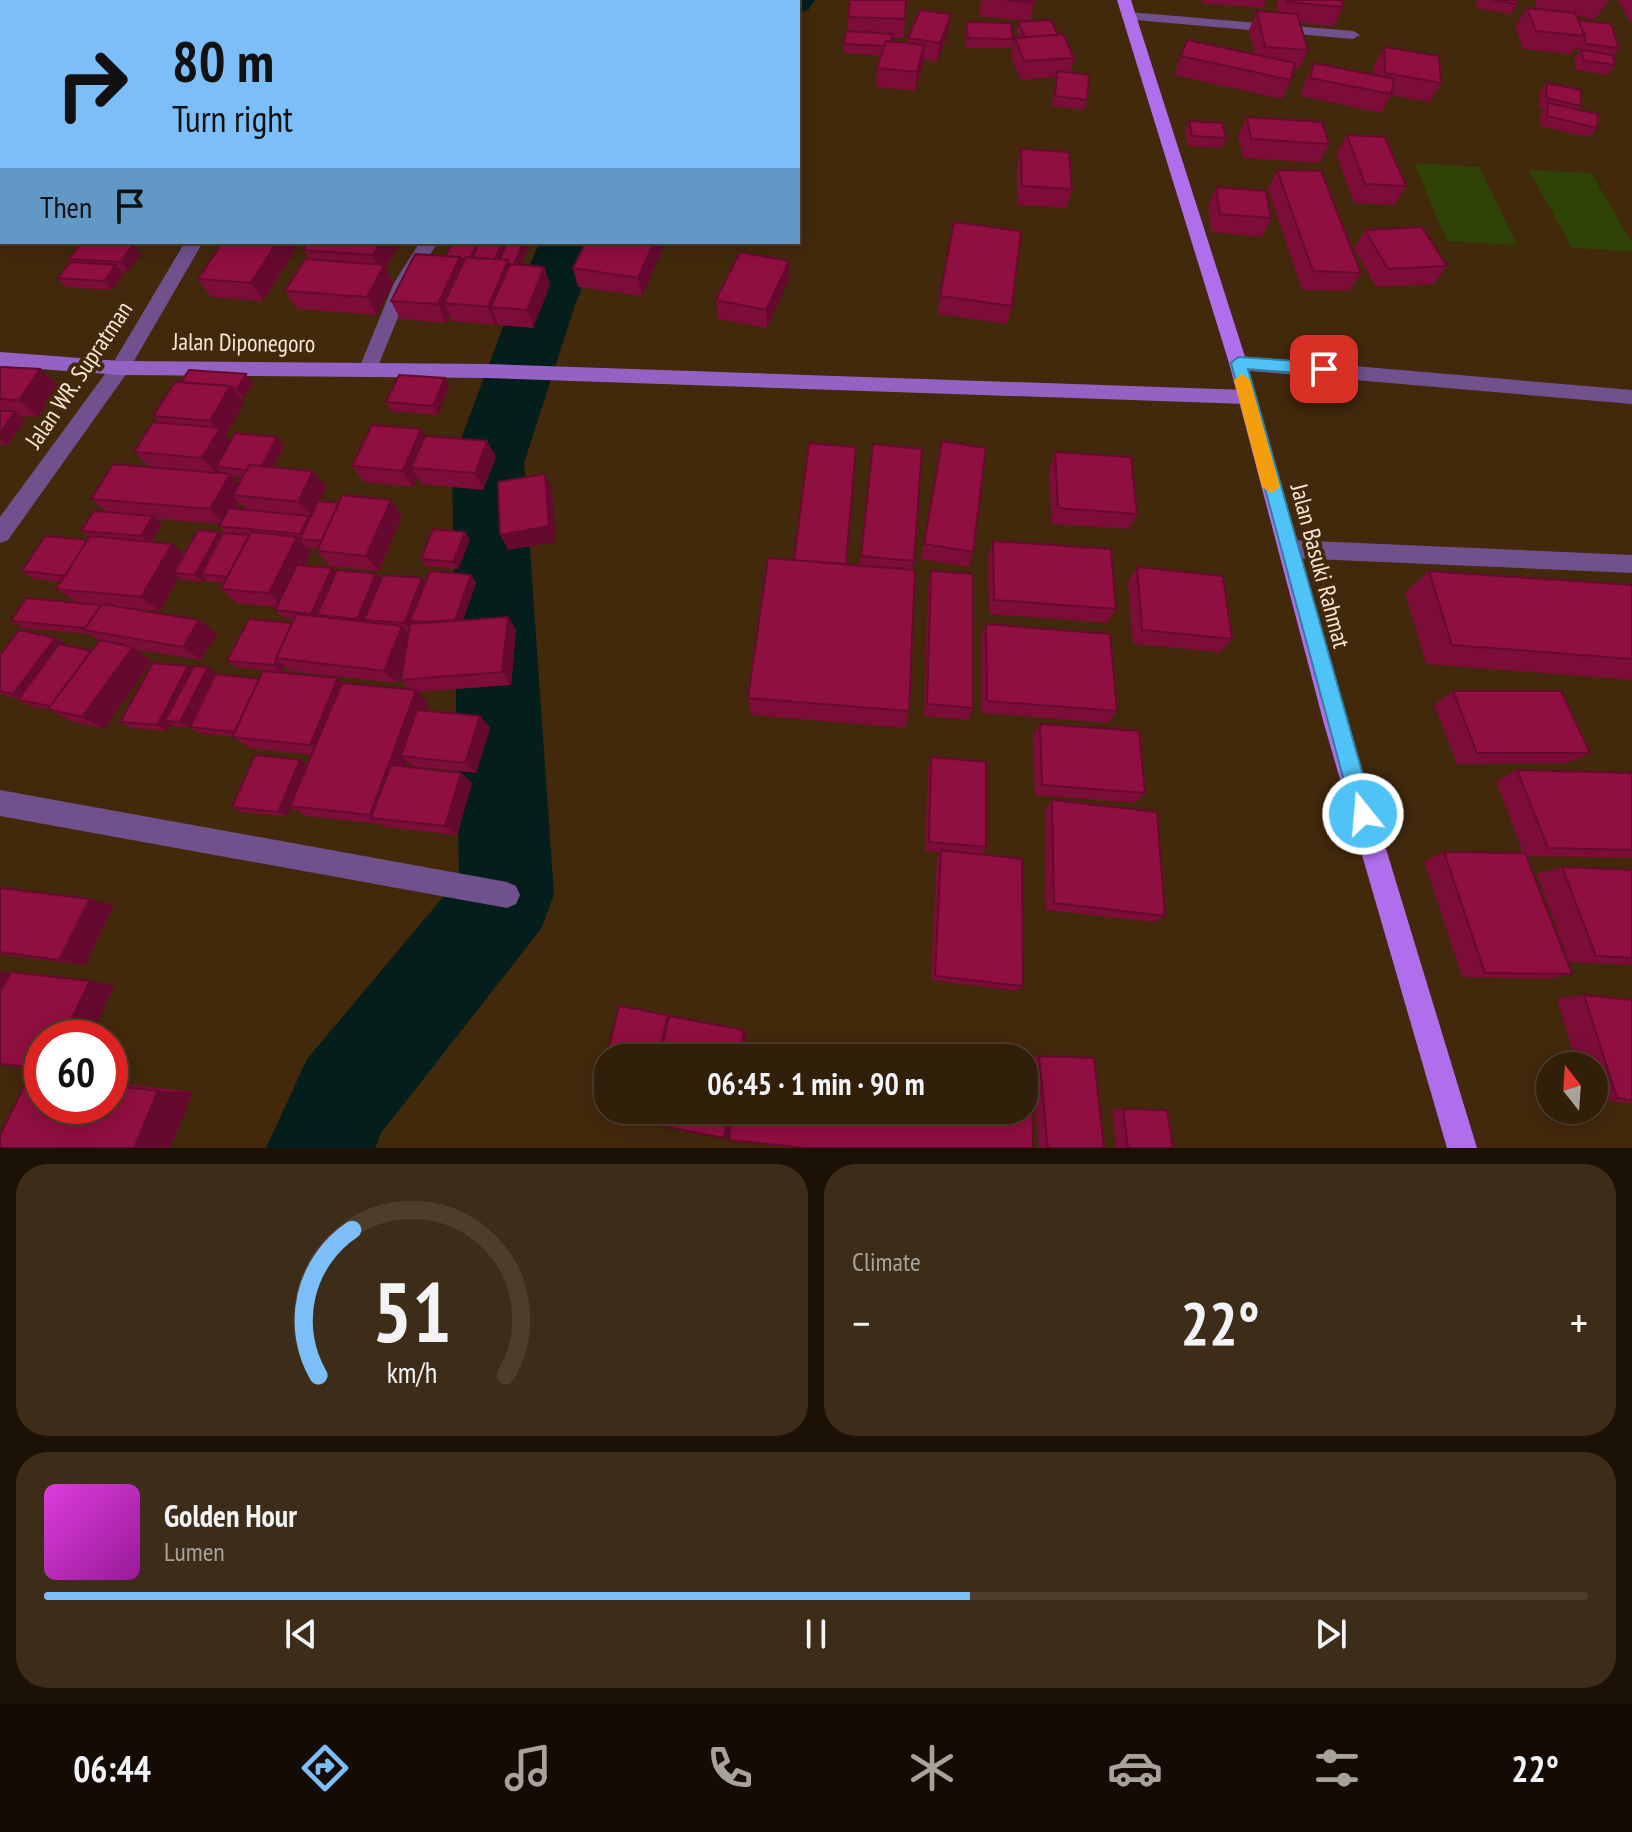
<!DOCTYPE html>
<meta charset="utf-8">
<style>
body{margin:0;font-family:"PT Sans Narrow",sans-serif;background:#3d2c17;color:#f1f3f6;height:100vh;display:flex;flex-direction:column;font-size:30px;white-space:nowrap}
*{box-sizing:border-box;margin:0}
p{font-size:26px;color:#a8a29c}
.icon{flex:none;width:44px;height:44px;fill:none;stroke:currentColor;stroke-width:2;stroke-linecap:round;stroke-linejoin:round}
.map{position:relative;height:1148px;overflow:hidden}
.side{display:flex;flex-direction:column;gap:16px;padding:16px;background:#1c1105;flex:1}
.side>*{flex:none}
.guide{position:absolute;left:0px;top:0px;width:800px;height:244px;box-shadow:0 4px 20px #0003,0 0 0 2px #4d3d2a;background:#7bbef8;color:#111;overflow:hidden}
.needle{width:52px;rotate:343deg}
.buttons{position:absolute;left:1536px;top:1052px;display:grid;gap:16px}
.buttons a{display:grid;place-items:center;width:72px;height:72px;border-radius:50%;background:#321f09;box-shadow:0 4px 20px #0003,0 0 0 2px #4d3d2a;font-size:40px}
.speed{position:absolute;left:24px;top:1020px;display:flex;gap:16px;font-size:40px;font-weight:700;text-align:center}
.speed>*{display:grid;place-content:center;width:104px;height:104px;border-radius:50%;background:#321f09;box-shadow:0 4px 20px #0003,0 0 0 2px #4d3d2a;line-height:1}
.speed .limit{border:12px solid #d22;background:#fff;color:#111}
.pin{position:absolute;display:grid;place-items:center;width:68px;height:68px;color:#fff;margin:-34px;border-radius:16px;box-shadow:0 4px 12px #0006}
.me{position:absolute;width:88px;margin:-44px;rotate:343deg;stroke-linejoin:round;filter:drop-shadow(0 0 6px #0008)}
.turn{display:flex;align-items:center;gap:28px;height:168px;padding:0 40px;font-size:36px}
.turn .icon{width:104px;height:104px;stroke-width:2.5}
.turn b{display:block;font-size:56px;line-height:68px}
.then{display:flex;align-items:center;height:76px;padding:0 40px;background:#0003;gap:16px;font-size:30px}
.big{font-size:60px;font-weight:700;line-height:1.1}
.side .tile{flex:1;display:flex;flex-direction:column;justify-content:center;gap:12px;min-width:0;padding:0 28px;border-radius:32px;background:#3d2c17}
.side .dial{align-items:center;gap:0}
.dial svg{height:208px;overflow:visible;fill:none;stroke:#4d3d2a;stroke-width:7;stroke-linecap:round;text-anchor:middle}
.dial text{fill:#f1f3f6;stroke:none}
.song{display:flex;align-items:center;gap:24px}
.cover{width:96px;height:96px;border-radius:12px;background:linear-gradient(135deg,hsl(300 70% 55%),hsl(300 70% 35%))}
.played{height:8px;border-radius:4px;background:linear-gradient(90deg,#7bbef8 60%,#4d3d2a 60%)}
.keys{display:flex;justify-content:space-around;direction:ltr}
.heat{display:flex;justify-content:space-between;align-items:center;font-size:44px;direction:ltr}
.side .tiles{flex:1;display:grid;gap:16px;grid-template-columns:1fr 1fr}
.tile:last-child{grid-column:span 2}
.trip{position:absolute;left:594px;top:1044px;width:444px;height:80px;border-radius:32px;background:#321f09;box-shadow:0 4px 20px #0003,0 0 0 2px #4d3d2a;font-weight:700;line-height:80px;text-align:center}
.tabs{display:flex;height:128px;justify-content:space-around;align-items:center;background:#140c04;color:#a8a29c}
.tabs .icon{width:56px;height:56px}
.tabs .on{color:#7bbef8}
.tabs b{font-size:36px;color:#f1f3f6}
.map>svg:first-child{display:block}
.green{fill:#304307}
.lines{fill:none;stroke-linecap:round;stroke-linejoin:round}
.river{fill:#041e1b;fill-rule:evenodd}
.minor{fill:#70518e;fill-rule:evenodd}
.secondary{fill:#9462c3;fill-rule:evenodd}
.primary{fill:#b06eec;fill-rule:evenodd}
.wall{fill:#7c0d38;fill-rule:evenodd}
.shaded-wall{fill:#650a2e}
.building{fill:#900f41;stroke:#650a2e;stroke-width:2}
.route{fill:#4fc3f7;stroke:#337fa1;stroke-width:2}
.slow{fill:#f59e0b}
.labels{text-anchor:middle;stroke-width:8;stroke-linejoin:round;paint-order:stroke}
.street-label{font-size:24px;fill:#f7e7d7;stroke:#42290c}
</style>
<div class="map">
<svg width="1632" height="1148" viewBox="0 0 1632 1148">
<rect width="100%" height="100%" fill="#42290c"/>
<path class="green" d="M1414 163 1479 167 1517 245 1447 241Z
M1529 170 1591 173 1632 242V251L1572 248Z"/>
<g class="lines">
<path class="river" d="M764 0H815L808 10 798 13V2H762Z
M540 242H600L574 308 524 463 554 895 541 929 381 1133 375 1148H266L307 1059 459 878 452 463 510 308Z"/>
<path class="minor" d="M328 0H342L327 2Z
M1129 12 1353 31 1360 35 1353 39 1124 19V13Z
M2 139V150L0 151V140Z
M185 242H203L127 373 8 540 0 543V517L113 363Z
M420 242H438L412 283 374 376H360L358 371 394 283Z
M1238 356 1632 390V404L1238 370 1229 363Z
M1289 540 1632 555V573L1289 558 1281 555 1278 549 1281 543Z
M0 790 507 882 516 886 520 895 516 904 507 908 0 816Z"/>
<path class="secondary" d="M0 352 120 361 487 364 1246 390 1253 392 1256 397 1253 402 1246 404 487 378 120 375 0 366Z"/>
<path class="primary" d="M1117 0H1131L1247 363 1348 724 1477 1148H1447L1324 724 1229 363Z"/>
</g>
<path class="wall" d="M0 0H60L58 2H2V83H0Z
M71 0H150L149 2H72Z
M536 0H617L629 2H537Z
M906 0 904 38H892V41L908 43V38L948 33 937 62 923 59 915 91 876 87 877 68 881 56 844 53V44L848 31V17Z
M981 0H1034L1030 21 1058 35 1074 58 1070 73 1087 100 1084 110 1052 106 1056 77 1021 80 1011 57 1015 38 1019 37 1017 32 1018 22 1029 21 979 16Z
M1202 0H1266L1263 8 1202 3Z
M1278 0H1342L1343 7 1334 26 1300 23 1308 50 1299 69 1294 68 1291 80 1282 99 1174 75 1181 56 1255 54 1249 30 1257 11 1278 13 1276 5Z
M1477 0H1517V4L1511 14 1476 8Z
M1535 0H1609L1595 19 1576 16 1578 21 1579 20 1619 48 1613 56 1615 65 1608 75 1576 70 1574 59 1579 52 1577 46 1571 54 1523 49 1515 27 1527 8 1536 9Z
M1618 0H1632V23L1630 22Z
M966 22 1013 39 1012 48H966L965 32Z
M1384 47 1441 83 1429 102 1391 95 1381 113 1301 96 1305 82 1314 63 1374 75V66Z
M1547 83 1581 106 1578 110 1597 128 1589 137 1539 126 1541 113 1544 109 1539 108 1540 92Z
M1247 117 1329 144 1319 163 1243 158 1238 136Z
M1189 121 1226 138 1222 148 1188 146 1185 131Z
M1347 135 1406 186 1394 205 1354 203 1336 154Z
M1021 149 1072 189 1067 208 1017 205V168Z
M1277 170 1361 273 1349 291 1302 290 1268 189Z
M1216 187 1271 218 1262 237 1211 232 1208 206Z
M1365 230 1447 266 1434 284 1376 287 1354 248Z
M82 242H134L132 244 141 254 128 271H121L124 274 112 290 66 287 58 278 72 262 69 259Z
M223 242H300L263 301 211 297 198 279Z
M400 242 386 268 393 283 377 315 297 309 285 291 309 259 303 250Z
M586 242H664V245L642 296 578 287 573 268Z
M530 244 521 265 544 267 550 285 533 328 498 325 497 322 496 325 452 321 450 315 446 323 400 319 391 301 446 256Z
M789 279 767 328 718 319 716 300Z
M940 296 1012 306 1007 324 938 314Z
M0 367 40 369 59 386 38 417 21 416 25 420 8 445H0Z
M445 378 449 387 438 415 391 411 386 402Z
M175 382 253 383 244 398 240 397 244 403 226 435 231 441 277 437 284 446 273 467 326 487 319 501 402 516 379 571 330 566 317 551 318 548 307 547 311 552 305 566 336 573 381 580 425 582 471 575 476 583 463 620 508 617 516 630 511 685 417 692 428 703 425 711 480 716 490 728 476 773 413 766 407 761 405 766 461 773 472 783 457 835 385 827 380 824 306 816 291 807 287 816 241 812 232 807 300 760 307 765 312 755 250 748 232 736 199 733 190 727H176L171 724 167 731 131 728 120 722 188 666 192 669 217 673V674L259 679 344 683 410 690 401 680 403 668 397 683 291 671 285 666 282 672 236 667 227 661 292 623 294 619 283 617 275 610 277 607 237 603 221 589 224 583 209 581 206 579 204 582 183 580 179 577 160 611 127 608 217 634 201 660 135 649 152 661 104 729 71 721 50 710 31 706 18 700 19 699 0 694V655L55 638 67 644 66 646 91 651 99 640 90 634 23 628 11 621 76 602 56 589 61 582 33 579 22 571 87 540 89 537 81 531 107 512 91 499 150 467 134 452 160 423 153 416ZM231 476 243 477 239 484ZM239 502 247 510 235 509ZM156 519 220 524 219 526 226 533 184 554 151 542 162 524Z
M421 429 425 436 487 441 496 457 483 490 422 484 417 477 413 487 364 482 352 466Z
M942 441 973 552 969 567 921 559Z
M873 444 914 561 912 569 909 711 905 728 751 715 748 698 846 564 860 565Z
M1055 452 1137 514 1129 529 1052 524 1049 469Z
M465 532 470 540 458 569 426 566 421 559Z
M993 541 1116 609 1107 623 989 614 988 556Z
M1137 567 1232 639 1220 652 1133 644 1128 582Z
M931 571 973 708 968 720 924 716 928 585Z
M1429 571 1632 585V680L1426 664 1405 592Z
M986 624 1117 711 1108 723 982 713 981 637Z
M1453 691 1590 753 1567 763 1457 764 1434 704Z
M1040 724 1145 793 1135 803 1035 795 1033 735Z
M931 757 986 847 982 854 1023 986 1016 991 931 980 937 858 940 852 925 851 928 768Z
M1517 770 1632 773V858L1526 856 1572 974 1545 979 1462 977 1424 861 1444 852 1523 853 1496 781Z
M1052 800 1165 916 1154 922 1046 910 1045 810Z
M1562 867 1632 870V965L1569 962 1537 874Z
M0 888 114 905 85 965 0 954Z
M1584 995 1632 1000V1103L1594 1099V1066H1577L1557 999Z
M1039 1056 1104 1148H1039L1031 1057Z
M29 1076 42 1077V1106H110V1082L193 1092 170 1148H0Z
M1112 1109 1167 1110 1173 1148H1116Z"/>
<path class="shaded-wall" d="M36 0H60L58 2H37Z
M137 0H150L149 2H138Z
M578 0H593L592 2H579Z
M951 14 948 33 937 62 940 43Z
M924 45 923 64 915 91 917 72Z
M277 242H300L263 301 251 283Z
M381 242H400L386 268 393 283 377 315 367 297 381 270 373 255Z
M502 242H510L500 264 494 261Z
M524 242H529L530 244 517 274 514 265Z
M654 242H664V245L642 296 638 278Z
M133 244 141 254 128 271 121 262Z
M460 257 468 275 444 303 450 315 446 323 438 304Z
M508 260 514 278 491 307 497 322 496 325 488 307Z
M789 261V279L767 328 766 310Z
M116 265 124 274 112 290 104 281Z
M544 267 550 285 533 328 527 310Z
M40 369 59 386 38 417 19 400Z
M246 374 253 383 244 398 237 389Z
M445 378 449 387 438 415 433 406Z
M230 386 244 403 226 435 235 445 216 467 220 471 218 474 202 458 219 431 210 421Z
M15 411 25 420 8 445 0 439V433Z
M421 429 431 446 411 468 417 477 413 487 403 471Z
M277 437 284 446 266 479 259 471Z
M487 441 496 457 483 490 475 473Z
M313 471 326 487 312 517 298 502Z
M230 474 245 491 233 495 239 502 226 525 210 509Z
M545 474 552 490 556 542 508 550 500 535Z
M391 500 402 516 379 571 366 556Z
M153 516 162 524 150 544 141 536Z
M219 532 227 540 201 574 206 579 204 582 195 575Z
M465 532 470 540 458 569 453 562Z
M297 537 311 552 284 608 269 593Z
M172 544 190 559 174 573 179 577 160 611 141 597Z
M332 568 339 576 317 615 320 618 319 621 311 614Z
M376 574 382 581 364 620 366 621 364 626 357 619Z
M471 575 476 583 458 632 453 625Z
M422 578 427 586 410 621 412 624 410 630 404 623Z
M508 617 516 630 511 685 502 672Z
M199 620 217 634 201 660 183 647Z
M402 626 414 639 397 683 384 671Z
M55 638 67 644 25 700 13 694Z
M133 647 152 661 104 729 82 717Z
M277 660 285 666 282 672 274 665Z
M188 666 197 672 165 721 171 724 167 731 157 725Z
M208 667 217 673 190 728 180 722Z
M338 678 352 691 325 756 310 745Z
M416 690 428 703 408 756H401L407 761 386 820 375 819 370 815Z
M480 716 490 728 476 773 465 763Z
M300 760 308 765 287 816 278 812Z
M461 773 472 783 457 835 445 826Z
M90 899 114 905 85 965 59 960Z
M0 971 19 974 0 1010Z
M90 981 115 985 90 1038H62Z
M744 1030 747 1033 742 1058H739Z
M158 1091 193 1092 170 1148H134Z
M729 1110H732L728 1136 724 1138Z"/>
<path class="building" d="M590 0H617L629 2H589Z
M850 0H906L905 19 848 17Z
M1007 0H1034V3Z
M1286 0H1342L1343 7 1287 2Z
M1493 0H1517V4Z
M0 6 2 7V20L0 22Z
M1527 8 1575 13 1585 36 1536 31Z
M920 10 951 14 940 43 908 38Z
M1257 11 1297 14 1308 50 1265 47Z
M1051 20 1058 35 1025 37 1018 22Z
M1579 20 1611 24 1619 48 1586 44Z
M966 22 1011 23 1013 39 968 38Z
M846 31 893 34 891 41H886L884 46 844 44Z
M1063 34 1074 58 1024 61 1015 38Z
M0 38H2V65H0Z
M1187 40 1295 63 1291 80 1181 56Z
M886 41 924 45 917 72 877 68Z
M1384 47 1439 56 1441 83 1385 73Z
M1581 50 1613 55 1615 65 1583 60Z
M1314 63 1394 79 1391 94 1310 78Z
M1057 71 1089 75 1087 100 1055 96Z
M1547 83 1581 90V106L1546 98Z
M1548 103 1598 114 1597 128 1547 116Z
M0 106 2 107V120L0 122Z
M1247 117 1322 122 1329 144 1251 139Z
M1189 121 1222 123 1226 138 1192 136Z
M1347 135 1385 137 1406 186 1365 184Z
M0 149 2 150V163H0Z
M1021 149 1069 152 1072 189 1022 186Z
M1277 170 1321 171 1361 273 1313 271Z
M1216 187 1266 191 1271 218 1220 214Z
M954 222 1021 231 1012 306 940 296Z
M1422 227 1447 266 1388 269 1365 230Z
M82 242H94L133 244 121 262 69 259Z
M223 242H277L251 283 198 279Z
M308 242H381L373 255 303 250Z
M452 242H478L471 257H466L465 259H461L460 257 446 256Z
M479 242H502L495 259 473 258Z
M507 242H524L514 264H509L508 260 500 259Z
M586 242H654L638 278 573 268Z
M740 252 789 261 766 310 716 300Z
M415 254 460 257 438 304 391 301Z
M466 257 508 260 488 307 444 303Z
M305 259 384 265 367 297 285 291Z
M70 262 116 265 104 281 58 278Z
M510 264 544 267 527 310 491 307Z
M0 367 40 369 19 400 0 399Z
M189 370 246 374 237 389 232 388 230 386 181 382Z
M399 375 445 378 433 406 386 402Z
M175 382 230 386 210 421 153 416Z
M0 411H15L0 433Z
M153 422 220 428 202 458 134 452Z
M372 425 421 429 403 471 352 466Z
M235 433 277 437 262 466 249 465 247 470 216 467Z
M425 436 487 441 475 473 411 468Z
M942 441 986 448 973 552 924 544Z
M809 443 856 447 846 564 794 560Z
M873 444 922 449 914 561 861 556Z
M1055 452 1131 457 1137 514 1058 508Z
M113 464 230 474 210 509 91 499Z
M249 465 313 471 298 502 233 495Z
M545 474 549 526 500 535 498 482Z
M342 495 391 500 366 556 317 551Z
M318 501 339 503 321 541 300 539Z
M229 508 309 516 300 534 219 526Z
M94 511 153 516 141 536 81 531Z
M433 529 465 532 453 562 421 559Z
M198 530 219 532 195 575 174 573Z
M251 532 297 537 269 593 221 589Z
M223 533 249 535 227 577 201 574Z
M45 536 87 540 65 576 22 571Z
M90 536 172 544 141 597 56 589Z
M993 541 1111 549 1116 609 994 600Z
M768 558 915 570 909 711 748 698Z
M297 565 332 568 311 614 275 610Z
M1137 567 1223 576 1232 639 1142 630Z
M337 570 376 574 357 619 317 615Z
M430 571 471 575 455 620 427 622 410 621Z
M931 571 973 574V708L927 704Z
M1429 571 1632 585V659L1452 645Z
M383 575 422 578 404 623 364 620Z
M26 598 101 605 85 628 11 621Z
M102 604 199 620 183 647 84 630Z
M296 614 402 626 384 671 276 658Z
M508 617 502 672 401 680 410 624Z
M249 619 292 623 276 658 277 659 274 665 227 661Z
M986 624 1110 634 1117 711 987 701Z
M19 630 55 638 13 694 0 691V655Z
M100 640 133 647 82 717 48 709Z
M59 644 91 651 50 706 18 700Z
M153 663 188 666 157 725 120 722Z
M194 666 208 667 180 722 165 721Z
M263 671 338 678 310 745 232 737Z
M216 674 259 679 235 732 190 727Z
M342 683 416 690 370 815 290 806Z
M1453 691H1561L1590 753H1477Z
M417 710 480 716 465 763 401 756Z
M1040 724 1139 731 1145 793 1042 785Z
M255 755 300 760 278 812 232 807Z
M931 757 986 762V847L929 842Z
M391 765 461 773 445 826 371 818Z
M1517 770 1632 773V850L1548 848Z
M1052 800 1157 812 1165 916 1054 903Z
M941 850 1022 859 1023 986 935 976Z
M1444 852 1525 853 1572 974 1485 973Z
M1562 867 1632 870V958L1596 956Z
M0 888 90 899 59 960 0 952Z
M11 972 90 981 62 1038H42V1069L0 1064V992Z
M1584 995 1632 1000V1100L1617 1098Z
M619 1006 668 1015 658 1058H608V1068L604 1067Z
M669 1016 744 1030 739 1058H660Z
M1039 1056 1094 1058 1104 1148H1048Z
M29 1076 42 1078V1106H110V1085L158 1091 134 1148H0V1135Z
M1024 1086 1032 1087 1033 1148H807L729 1140 733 1110H1024Z
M1123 1109 1167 1110 1173 1148H1128Z
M648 1110H729L724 1138 646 1123Z"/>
<path class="route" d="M1238 357 1324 363 1331 369 1324 375 1248 369 1374 814 1371 822 1363 825 1356 822 1353 814 1231 363Z"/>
<path class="slow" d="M1242 374 1250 380 1280 487 1271 493 1262 487 1234 380Z"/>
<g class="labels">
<g class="street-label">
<text transform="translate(244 343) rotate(1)" y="8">Jalan Diponegoro</text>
<text transform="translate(79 375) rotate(-56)" y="8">Jalan WR. Supratman</text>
<text transform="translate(1320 566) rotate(75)" y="8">Jalan Basuki Rahmat</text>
</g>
</g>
</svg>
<div class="buttons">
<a><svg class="needle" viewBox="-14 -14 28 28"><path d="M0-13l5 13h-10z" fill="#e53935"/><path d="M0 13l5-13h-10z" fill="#a8a29c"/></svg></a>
</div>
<div class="speed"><div class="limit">60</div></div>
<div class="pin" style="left:1324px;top:369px;background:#d93025"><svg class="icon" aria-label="arrive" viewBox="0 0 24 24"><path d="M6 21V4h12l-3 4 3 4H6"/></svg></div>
<svg class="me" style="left:1363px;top:814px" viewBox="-20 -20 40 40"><circle r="17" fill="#4fc3f7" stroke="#fff" stroke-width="3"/><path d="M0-11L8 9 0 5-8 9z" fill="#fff"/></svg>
<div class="trip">06:45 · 1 min · 90 m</div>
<div class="guide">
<div class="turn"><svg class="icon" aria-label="right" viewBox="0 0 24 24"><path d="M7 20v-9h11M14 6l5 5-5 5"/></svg><div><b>80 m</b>Turn right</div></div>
<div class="then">Then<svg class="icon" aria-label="arrive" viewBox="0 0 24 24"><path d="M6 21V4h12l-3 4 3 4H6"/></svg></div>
</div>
</div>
<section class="side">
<div class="tiles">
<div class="tile dial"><svg viewBox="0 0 100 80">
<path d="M14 69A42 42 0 1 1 86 69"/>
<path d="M14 69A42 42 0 0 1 27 13" stroke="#7bbef8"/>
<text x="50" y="56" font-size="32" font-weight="700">51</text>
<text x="50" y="72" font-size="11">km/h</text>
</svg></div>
<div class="tile"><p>Climate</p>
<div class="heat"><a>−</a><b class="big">22°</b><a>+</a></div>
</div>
<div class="tile">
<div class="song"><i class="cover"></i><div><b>Golden Hour</b><p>Lumen</p></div></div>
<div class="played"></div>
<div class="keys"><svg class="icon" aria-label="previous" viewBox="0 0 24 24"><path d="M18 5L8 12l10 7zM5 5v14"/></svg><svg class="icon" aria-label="pause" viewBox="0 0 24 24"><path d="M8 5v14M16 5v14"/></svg><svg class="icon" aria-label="next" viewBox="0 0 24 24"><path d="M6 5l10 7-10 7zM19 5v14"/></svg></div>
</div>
</div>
</section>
<nav class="tabs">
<b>06:44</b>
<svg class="icon on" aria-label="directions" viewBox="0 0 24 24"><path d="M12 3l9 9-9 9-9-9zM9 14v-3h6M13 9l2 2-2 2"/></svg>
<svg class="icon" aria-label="music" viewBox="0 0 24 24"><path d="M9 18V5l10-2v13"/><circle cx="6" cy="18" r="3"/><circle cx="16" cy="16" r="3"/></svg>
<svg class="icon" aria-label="phone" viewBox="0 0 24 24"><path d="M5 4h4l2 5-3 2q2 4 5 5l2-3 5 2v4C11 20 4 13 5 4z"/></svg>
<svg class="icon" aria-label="climate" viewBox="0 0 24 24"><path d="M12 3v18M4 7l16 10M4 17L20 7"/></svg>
<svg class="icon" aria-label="car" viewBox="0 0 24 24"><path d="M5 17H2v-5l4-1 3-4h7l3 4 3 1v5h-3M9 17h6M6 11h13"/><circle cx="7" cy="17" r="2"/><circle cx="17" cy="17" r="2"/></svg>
<svg class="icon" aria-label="filters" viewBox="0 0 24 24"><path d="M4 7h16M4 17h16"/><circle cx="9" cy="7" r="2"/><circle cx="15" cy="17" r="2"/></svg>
<b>22°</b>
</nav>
